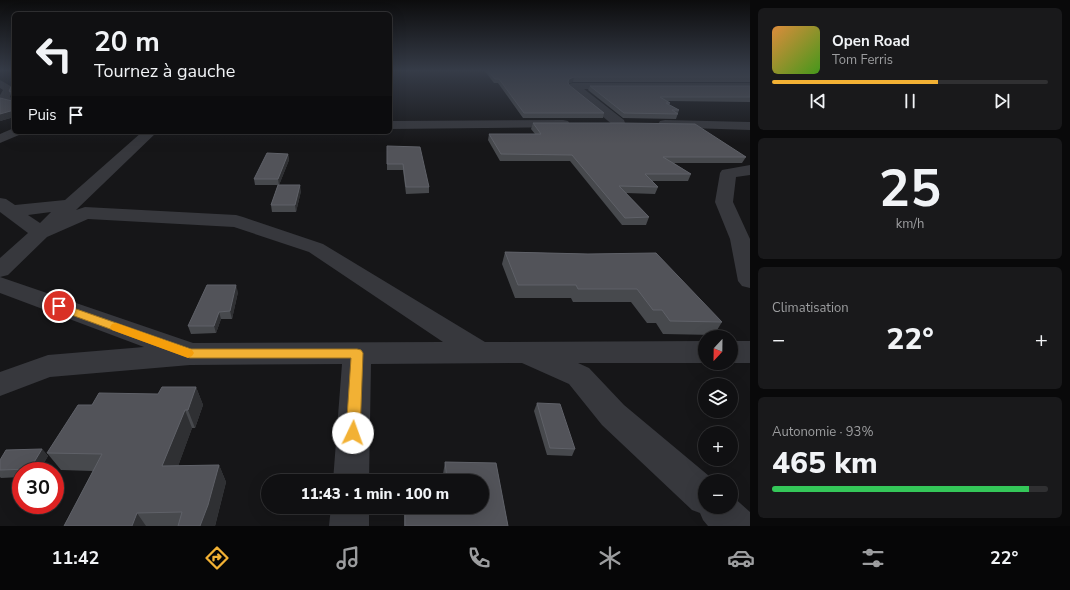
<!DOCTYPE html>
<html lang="fr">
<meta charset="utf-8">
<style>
body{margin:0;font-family:"Nunito Sans",sans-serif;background:#19191b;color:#f1f3f6;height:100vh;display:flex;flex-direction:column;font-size:15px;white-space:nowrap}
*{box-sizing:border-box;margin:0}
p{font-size:13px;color:#9c9d9f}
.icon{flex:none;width:22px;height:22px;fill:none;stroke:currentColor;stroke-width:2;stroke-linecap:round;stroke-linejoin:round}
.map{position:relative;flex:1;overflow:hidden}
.sheet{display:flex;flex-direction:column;gap:8px;padding:8px;background:#09090a;width:320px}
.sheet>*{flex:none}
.guide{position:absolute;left:12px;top:12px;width:380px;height:122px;border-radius:6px;box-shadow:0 4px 16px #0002,0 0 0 1px #303032;background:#101012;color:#f1f3f6;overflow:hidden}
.needle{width:26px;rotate:202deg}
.fabs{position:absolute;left:698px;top:330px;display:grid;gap:8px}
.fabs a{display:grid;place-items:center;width:40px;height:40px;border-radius:50%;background:#101012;box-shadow:0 4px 16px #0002,0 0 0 1px #303032;font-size:20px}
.speed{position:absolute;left:12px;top:462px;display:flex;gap:8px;font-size:20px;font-weight:700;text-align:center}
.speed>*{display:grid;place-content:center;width:52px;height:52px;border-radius:50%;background:#101012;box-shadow:0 4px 16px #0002,0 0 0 1px #303032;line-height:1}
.speed .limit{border:6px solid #d22;background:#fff;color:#111}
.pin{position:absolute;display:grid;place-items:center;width:34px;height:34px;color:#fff;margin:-17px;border:2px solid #fff;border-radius:50%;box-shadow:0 1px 4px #0007}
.me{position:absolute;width:44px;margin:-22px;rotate:3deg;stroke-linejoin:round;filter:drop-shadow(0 0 3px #0008)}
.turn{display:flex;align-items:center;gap:14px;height:84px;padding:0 16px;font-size:18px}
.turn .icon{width:52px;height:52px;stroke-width:2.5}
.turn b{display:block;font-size:28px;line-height:34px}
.then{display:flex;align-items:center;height:38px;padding:0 16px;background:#0003;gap:8px;font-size:15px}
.big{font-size:30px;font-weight:800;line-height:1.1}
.sheet .card{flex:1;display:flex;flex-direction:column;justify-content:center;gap:6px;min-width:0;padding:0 14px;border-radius:6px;background:#19191b}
.sheet .dial{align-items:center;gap:0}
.dial b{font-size:52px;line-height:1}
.song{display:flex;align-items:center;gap:12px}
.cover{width:48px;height:48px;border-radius:6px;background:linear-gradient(135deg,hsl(30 70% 55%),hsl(100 70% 35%))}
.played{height:4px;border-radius:2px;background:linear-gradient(90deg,#f2b134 60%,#303032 60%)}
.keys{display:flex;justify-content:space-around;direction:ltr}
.heat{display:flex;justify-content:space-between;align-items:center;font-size:22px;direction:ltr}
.charge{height:6px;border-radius:3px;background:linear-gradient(90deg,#34c759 93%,#303032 0)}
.trip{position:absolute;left:261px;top:474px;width:228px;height:40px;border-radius:20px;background:#101012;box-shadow:0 4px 16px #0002,0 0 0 1px #303032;font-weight:800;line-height:40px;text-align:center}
.dock{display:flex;height:64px;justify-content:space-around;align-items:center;background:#060607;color:#9c9d9f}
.dock .icon{width:28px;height:28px}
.dock .active{color:#f2b134}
.dock b{font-size:18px;color:#f1f3f6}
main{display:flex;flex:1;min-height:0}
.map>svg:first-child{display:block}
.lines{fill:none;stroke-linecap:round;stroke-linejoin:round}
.minor{fill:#37383d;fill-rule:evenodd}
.wall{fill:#47494d}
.shaded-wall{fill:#2f3033}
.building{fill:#525359;stroke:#5f6168}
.route{fill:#f2b134;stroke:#9d7322}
.slow{fill:#f59e0b}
</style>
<main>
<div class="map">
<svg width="750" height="526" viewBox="0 0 750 526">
<rect width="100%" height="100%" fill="#161618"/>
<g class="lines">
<path class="minor" d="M0 80 14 88 10 97 14 99V106L0 102V95L3 90 0 88Z
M573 83H750V89H584L624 120 625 123 624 126H614L569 88 568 86 569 84Z
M563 120 568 121 570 124 568 127 390 129V121Z
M665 120 750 122V130L660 127 658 124 660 121Z
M14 128V132H21L19 135 0 143V134Z
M142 132H157L76 210 85 207 236 215 243 217 323 244 485 342 705 341V363H578L589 368 624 405 715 481H705V507H731V495L750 512V526H708L703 520 700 513 692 510 602 425 569 384 522 363 371 364 369 481H333L342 364 190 365 50 377 0 396V372L48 355 144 347 0 293V277L193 343 443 342 309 252 234 227 88 219 47 237 8 275 0 277V258L28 233 0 212V198L6 199 15 205 65 200ZM51 212 40 223 28 215Z
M750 165V175L736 177 733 202 750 239V288L742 286 738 281 730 239 715 202 720 173 722 170Z
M731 341H750V363H731Z
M331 507H369V526H329Z"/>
</g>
<path class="wall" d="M484 70H750V82H573L568 83 569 85 604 113 603 118H523L498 83H494Z
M11 80H14V117L0 121 12 101V97L9 91 12 84Z
M590 86H750V102L668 101 670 103 669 105 679 110 676 119 623 118 588 90Z
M533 123 746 157 742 163H674L691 174 688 181H652L658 187 655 194 626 193 649 217 646 225H622L570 161H500L488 140 489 134H535L531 129Z
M387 146 429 187V193L406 194 403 170H387Z
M288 154 289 160 279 185 301 191 296 212H272L271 205 278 185H255L254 179Z
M505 252 588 254 722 322 714 335 663 334 656 323H647L631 302H573L571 298H515L502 264Z
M238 292 232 319H221L216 333 191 334 188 326Z
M196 387 203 405 195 428H192L178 466 219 465 226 482 215 526H64L93 471 61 470 47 453 92 405 158 394Z
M537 403 575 449 572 456 547 455 534 411Z
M42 449 48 456 39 471H21V477L1 478 0 477V460Z
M445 462 496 463 508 526H404V507H482V481H404V477L443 479V474Z"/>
<path class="shaded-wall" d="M574 77 573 82 568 83 569 79Z
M14 110V117L0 121V114Z
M288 154 289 160 279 185 278 179Z
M300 185 301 191 296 212 295 205Z
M236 285 238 292 232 319 230 311Z
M219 312 221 319 216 333 214 326Z
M196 387 203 405 195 428 188 410Z
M185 410 192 428 172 483 162 466Z
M42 449 48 456 39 471H32L30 469Z
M219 465 226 482 215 526H200Z
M137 513 146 526H132Z"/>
<path class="building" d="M487 70H750V77H574L569 79 568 82 569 85 604 113H524L499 79H495Z
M11 80H14V110L0 114V98L12 101 13 93 9 91 13 83Z
M590 86H750V97H660L670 103H666L679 110H672L678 114 624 113Z
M533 123H621L695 124 746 157H663L691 174H645L658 187 619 186 649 217 625 218 572 155 501 154 489 134H541Z
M387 146 420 147 429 187H406L403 164H387Z
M267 153 288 154 278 179H254Z
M278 185H300L295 205H271Z
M505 252 588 254 656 253 722 322 670 321 662 310H653L637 289H578L576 285H518Z
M207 285H236L230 311 219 312 214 326H188Z
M162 387H196L188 410H185L162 466 219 465 208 505 200 526H178L182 512 137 513 132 526H64L102 454 47 453 78 405H92L99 393 158 394Z
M537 403 560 404 575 449 550 448Z
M42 449 30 469 0 470V460L6 450Z
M445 462 496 463 508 526H405V507H482V481H404V477L447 479Z"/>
<linearGradient id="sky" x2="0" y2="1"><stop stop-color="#0c0c0d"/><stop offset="0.49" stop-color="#363c48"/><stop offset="1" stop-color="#363c48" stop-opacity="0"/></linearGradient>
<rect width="750" height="144" fill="url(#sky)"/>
<path class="route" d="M59 303 191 349H357L361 350 363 353 360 433 358 437 353 439 348 437 346 433 351 358H190L55 309 53 306Z"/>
<path class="slow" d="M116 323 192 350 194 353 192 356 188 358 112 330 110 327 112 324Z"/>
</svg>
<div class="fabs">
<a><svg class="needle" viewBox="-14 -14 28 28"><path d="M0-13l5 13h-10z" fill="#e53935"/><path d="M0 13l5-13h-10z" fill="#9c9d9f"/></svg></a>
<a><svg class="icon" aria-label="layers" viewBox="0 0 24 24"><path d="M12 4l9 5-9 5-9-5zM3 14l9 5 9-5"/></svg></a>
<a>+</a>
<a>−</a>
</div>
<div class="speed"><div class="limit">30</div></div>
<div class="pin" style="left:59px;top:306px;background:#d93025"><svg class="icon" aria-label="arrive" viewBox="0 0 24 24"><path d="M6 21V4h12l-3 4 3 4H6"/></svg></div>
<svg class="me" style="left:353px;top:433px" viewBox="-20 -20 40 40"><circle r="19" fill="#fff"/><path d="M0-13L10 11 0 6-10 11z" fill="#f2b134"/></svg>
<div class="trip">11:43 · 1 min · 100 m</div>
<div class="guide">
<div class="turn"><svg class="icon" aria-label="left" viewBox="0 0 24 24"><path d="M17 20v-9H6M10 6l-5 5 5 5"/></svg><div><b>20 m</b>Tournez à gauche</div></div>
<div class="then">Puis<svg class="icon" aria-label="arrive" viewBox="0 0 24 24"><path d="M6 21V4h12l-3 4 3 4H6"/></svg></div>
</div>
</div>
<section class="sheet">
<div class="card">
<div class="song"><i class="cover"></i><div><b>Open Road</b><p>Tom Ferris</p></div></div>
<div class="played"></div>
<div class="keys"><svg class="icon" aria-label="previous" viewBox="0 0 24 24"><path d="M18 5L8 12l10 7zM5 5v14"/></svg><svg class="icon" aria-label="pause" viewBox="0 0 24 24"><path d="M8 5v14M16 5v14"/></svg><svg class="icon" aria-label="next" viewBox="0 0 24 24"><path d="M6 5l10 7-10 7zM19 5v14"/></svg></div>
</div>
<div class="card dial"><b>25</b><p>km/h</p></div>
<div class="card"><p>Climatisation</p>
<div class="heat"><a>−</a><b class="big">22°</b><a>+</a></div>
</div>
<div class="card"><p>Autonomie · 93%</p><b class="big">465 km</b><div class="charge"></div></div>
</section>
</main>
<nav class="dock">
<b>11:42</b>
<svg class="icon active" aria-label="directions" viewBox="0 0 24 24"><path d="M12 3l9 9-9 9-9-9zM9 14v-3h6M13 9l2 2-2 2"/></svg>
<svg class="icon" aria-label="music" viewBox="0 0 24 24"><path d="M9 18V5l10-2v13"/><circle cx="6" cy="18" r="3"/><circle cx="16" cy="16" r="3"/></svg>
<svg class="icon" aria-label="phone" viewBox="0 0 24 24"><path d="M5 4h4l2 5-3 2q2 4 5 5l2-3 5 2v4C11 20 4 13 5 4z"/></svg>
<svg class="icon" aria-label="climate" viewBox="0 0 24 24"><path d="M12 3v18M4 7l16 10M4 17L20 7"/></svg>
<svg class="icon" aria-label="car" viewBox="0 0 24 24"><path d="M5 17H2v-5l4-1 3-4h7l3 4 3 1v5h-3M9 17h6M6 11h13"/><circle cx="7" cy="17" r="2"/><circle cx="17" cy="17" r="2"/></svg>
<svg class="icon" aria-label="filters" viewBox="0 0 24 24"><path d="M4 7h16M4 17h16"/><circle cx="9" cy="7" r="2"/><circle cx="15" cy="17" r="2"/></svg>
<b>22°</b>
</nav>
